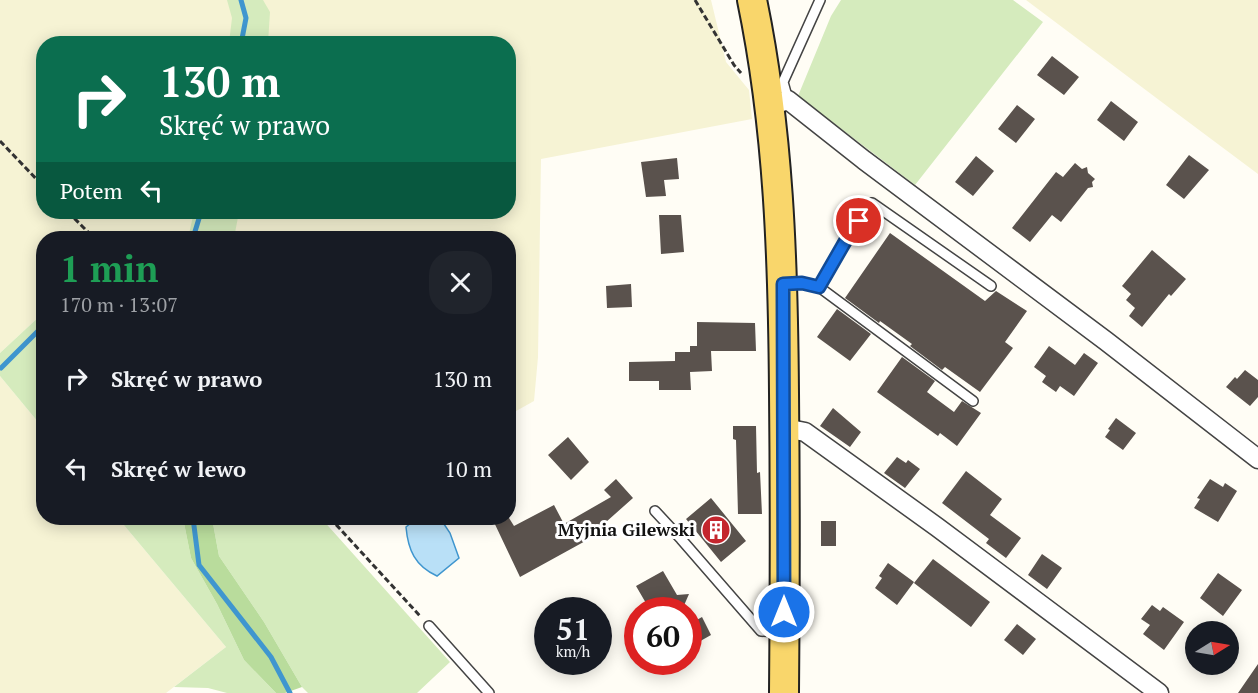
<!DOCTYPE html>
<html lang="pl">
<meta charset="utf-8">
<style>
:root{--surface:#171b24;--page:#20242c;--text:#f1f3f6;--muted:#9ea1a6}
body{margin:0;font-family:"PT Serif",serif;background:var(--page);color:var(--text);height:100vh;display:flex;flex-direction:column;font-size:22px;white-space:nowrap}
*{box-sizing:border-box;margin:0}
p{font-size:20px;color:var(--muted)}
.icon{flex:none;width:33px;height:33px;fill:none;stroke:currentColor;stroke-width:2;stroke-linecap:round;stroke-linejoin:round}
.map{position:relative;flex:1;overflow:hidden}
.details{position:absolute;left:36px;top:231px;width:480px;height:294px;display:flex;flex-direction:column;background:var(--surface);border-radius:24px;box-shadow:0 3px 15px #0003}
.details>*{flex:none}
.top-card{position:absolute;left:36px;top:36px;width:480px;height:183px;border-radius:24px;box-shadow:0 3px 15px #0003;background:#0b6e4f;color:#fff;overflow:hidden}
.needle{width:39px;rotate:79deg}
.fabs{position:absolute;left:1185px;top:621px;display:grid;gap:12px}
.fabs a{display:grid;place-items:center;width:54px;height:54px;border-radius:50%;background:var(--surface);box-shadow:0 3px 15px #0003;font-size:30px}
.speed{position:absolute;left:534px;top:597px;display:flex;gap:12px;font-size:30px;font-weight:700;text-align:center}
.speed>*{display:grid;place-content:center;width:78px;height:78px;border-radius:50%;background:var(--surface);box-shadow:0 3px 15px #0003;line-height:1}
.speed small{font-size:15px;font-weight:400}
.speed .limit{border:9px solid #d22;background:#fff;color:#111}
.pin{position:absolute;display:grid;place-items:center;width:51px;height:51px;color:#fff;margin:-26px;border:3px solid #fff;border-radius:50%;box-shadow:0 2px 6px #0007}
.me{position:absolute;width:66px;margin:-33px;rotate:0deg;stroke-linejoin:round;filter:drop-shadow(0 0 4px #0008)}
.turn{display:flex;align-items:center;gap:21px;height:126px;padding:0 24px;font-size:27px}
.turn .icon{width:78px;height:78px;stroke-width:2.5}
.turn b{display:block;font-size:42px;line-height:51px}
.then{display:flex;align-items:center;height:57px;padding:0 24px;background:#0003;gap:12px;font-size:22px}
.round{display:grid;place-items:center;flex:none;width:63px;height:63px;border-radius:24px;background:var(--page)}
.summary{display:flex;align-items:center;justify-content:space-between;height:102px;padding:0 24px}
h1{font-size:36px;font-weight:800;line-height:45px;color:#1e9e55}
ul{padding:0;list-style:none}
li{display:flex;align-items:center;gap:18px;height:90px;padding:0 24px}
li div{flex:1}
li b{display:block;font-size:22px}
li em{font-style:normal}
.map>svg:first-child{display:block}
.farmland{fill:#f6f3d4;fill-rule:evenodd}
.green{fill:#d5ebbd}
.forest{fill:#b9dc9c}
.water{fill:#b9e0f7;stroke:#3f96cf;stroke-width:1.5}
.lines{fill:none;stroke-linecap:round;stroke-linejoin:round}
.stream{stroke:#3f96cf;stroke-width:5}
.building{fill:#5a524d}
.service-casing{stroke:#444;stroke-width:12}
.minor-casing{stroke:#444;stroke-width:21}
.primary-casing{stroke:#222;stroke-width:32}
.path{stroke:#333;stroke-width:3;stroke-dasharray:6 3;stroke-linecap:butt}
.service{stroke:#fff;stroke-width:9}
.minor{stroke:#fff;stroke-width:18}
.primary{stroke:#f9d66b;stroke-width:28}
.route-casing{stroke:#114b97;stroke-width:15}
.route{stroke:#1a73e8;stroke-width:10}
.labels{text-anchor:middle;stroke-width:6;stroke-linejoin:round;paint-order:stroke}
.poi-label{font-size:18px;font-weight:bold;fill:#111;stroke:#fff;text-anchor:end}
</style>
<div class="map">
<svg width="1258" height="693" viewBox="0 0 1258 693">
<rect width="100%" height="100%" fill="#fffdf5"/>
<!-- farmland -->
<path class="farmland" d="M0,0H711L726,62L749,90L752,119L541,159L538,357L534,401L509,415L508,238H44L43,313L0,353ZM44,44H508V212H44Z
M1026,0H1258V174L1175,112Z
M0,376L43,428L44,518H118L226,647L166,693H0Z"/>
<!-- green -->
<path class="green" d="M227,0H263L270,12L268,43H229L232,18Z
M841,0H1013L1043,22L915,185L798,96L831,16Z
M194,212H239L234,238H188Z
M43,313V428L0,376V353Z
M118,518H183L191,558L217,604L244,660L276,693H227L208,688L174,687L226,647Z
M212,518H321L450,662L417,693H308L302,687L264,622L219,556Z"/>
<!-- forest -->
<path class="forest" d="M183,518H212L219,556L264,622L302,687L285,693H276L244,660L217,604L191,558Z"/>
<!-- water -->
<path class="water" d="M417,518H440L450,533L459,558L437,576C415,566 408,550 406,527Z"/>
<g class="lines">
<!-- stream -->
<path class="stream" d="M241,44L246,18L241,0
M193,238L201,212
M1,368L44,325
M193,518L199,565L271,657L290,693"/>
</g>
<!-- building -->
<path class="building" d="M1052,56L1079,77L1064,95L1037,75Z
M1111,101L1138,122L1124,141L1097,120Z
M1017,105L1035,119L1016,143L998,129Z
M1189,155L1209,170L1184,199L1166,185Z
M976,156L994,171L973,196L955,182Z
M677,158L679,179L664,180L666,196L646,197L641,162Z
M1075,163L1082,169L1087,167L1088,173L1095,179L1092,182L1093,187L1088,188L1061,222L1052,215L1030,242L1012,228L1056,172L1063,177Z
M659,215H681L684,252L661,254Z
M890,233L985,301L996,291L1027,311L1005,342L1013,348L980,392L945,367L942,370L910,346L912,344L880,321L879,323L845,298Z
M1152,250L1186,279L1171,296L1169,294L1142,327L1129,316L1135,308L1126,300L1131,294L1122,286Z
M631,284L632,307L607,308L606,286Z
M837,309L871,334L850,361L817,337Z
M697,322L755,323L756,351H711L712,371L690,372L691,390H659V381H629V362L675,361V352H690V346H697Z
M1049,346L1075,365L1084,353L1098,363L1074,396L1060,386L1056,392L1042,382L1046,376L1034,367Z
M902,357L935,381L927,392L954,412L962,401L981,413L957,446L940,433L938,436L877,392Z
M1245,370L1258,380V397L1250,406L1226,387L1235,377L1237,379Z
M833,408L861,432L850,447L820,426Z
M1116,418L1136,433L1123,450L1105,437L1110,430L1108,429Z
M733,426H756L757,473L760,472L762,514H738L736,440L733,439Z
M568,437L589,462L571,480L548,455Z
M897,457L906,463L908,460L920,469L905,488L884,473Z
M966,471L1002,499L990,515L1021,538L1006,558L986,543L989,539L942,503Z
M616,479L633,498L606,522L609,528L520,577L492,518H509L514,526L554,505L564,524L611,497L604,490Z
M1210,479L1223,487L1225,483L1237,491L1218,522L1194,508L1200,499L1197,498Z
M711,498L746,541L721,562L686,519Z
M821,521H836V546H821Z
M1042,554L1062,568L1047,589L1028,575Z
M933,559L990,602L971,627L914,583Z
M888,563L914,582L897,605L875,588L882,578L879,576Z
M663,571L677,595L689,594L682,610H650L636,586Z
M1218,573L1242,590L1223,616L1200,598Z
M1152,605L1160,611L1163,607L1184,622L1164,650L1143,634L1150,625L1141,619Z
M702,617L711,635L688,648V625Z
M1017,624L1036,639L1023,655L1004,640Z
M1258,664V693H1238Z"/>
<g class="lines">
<!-- service casing -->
<g class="service-casing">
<path id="service" d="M788,100L783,82L820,0
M786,284L803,283L819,287L973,401
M819,287L846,240L872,203L991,286
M655,511L681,539L761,631L782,632
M429,626L489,693"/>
</g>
<!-- minor casing -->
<g class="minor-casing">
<path id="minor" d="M770,106L788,100L864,160L1106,341L1258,459
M785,428L805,432L937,527L1159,693"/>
</g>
<!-- primary casing -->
<g class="primary-casing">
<path id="primary" d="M752,0C779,130 783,261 784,393C785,493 785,593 784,693"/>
</g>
<!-- path -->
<path class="path" d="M695,0L734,65L741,73
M0,141L44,187
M68,212L94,238
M330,518L420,616"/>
<!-- service -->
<use href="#service" class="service"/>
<!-- minor -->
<use href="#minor" class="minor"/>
<!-- primary -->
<use href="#primary" class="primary"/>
</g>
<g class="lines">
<!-- route casing -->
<g class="route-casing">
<path id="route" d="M784,612L783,284L802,283L819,287L846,240L859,221"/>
</g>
<!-- route -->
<use href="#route" class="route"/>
</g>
<!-- icons -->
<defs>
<g id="building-disc" transform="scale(1.5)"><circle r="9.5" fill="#c4262e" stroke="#fff"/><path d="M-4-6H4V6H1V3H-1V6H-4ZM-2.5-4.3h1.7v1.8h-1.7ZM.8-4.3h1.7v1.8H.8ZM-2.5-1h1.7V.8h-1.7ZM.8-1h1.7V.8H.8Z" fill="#fff"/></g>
</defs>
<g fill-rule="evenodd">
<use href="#building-disc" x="716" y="530"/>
</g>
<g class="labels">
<!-- poi labels -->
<g class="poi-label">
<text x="695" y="536">Myjnia Gilewski</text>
</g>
</g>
</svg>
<div class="fabs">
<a><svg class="needle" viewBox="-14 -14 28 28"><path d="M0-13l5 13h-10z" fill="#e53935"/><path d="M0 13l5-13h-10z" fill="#9ea1a6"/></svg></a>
</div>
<div class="speed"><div>51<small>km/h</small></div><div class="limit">60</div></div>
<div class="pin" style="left:859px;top:221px;background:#d93025"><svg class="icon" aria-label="arrive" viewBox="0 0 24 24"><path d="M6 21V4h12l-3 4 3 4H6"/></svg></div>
<svg class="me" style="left:784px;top:612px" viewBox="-20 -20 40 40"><circle r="17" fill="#1a73e8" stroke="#fff" stroke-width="3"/><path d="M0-11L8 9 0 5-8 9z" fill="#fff"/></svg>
<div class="top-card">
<div class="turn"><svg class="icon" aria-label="right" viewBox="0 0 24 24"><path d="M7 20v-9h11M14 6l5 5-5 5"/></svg><div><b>130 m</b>Skręć w prawo</div></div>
<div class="then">Potem<svg class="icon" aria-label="left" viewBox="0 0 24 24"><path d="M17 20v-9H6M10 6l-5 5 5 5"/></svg></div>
</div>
<section class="details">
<div class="summary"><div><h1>1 min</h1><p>170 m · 13:07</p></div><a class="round"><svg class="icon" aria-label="close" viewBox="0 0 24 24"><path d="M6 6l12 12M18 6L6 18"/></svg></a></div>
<ul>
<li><svg class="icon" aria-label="right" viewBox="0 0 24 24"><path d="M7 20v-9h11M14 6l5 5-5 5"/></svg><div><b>Skręć w prawo</b></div><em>130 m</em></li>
<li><svg class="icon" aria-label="left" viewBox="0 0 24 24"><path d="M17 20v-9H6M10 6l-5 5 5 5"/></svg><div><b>Skręć w lewo</b></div><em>10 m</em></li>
</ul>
</section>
</div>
